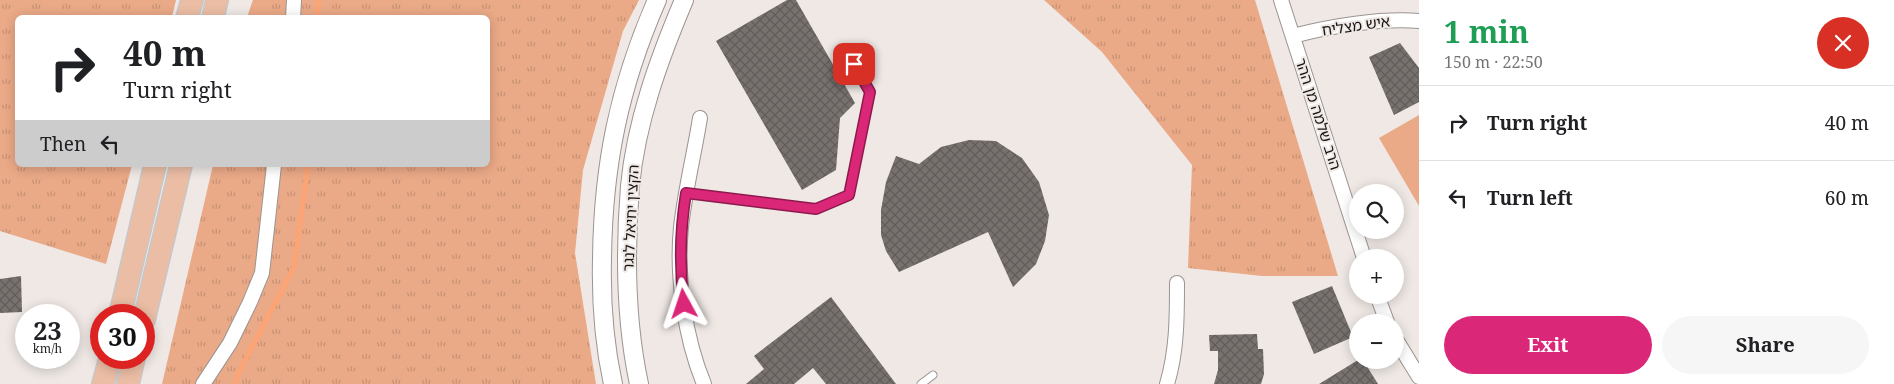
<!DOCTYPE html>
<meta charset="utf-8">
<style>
:root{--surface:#fff;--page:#f6f6f6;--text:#202124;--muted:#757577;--line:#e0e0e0;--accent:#db2777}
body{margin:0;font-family:"Noto Serif","Noto Sans Hebrew",serif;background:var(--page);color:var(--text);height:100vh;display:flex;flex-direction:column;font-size:19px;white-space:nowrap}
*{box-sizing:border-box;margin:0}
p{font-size:16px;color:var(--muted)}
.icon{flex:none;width:28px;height:28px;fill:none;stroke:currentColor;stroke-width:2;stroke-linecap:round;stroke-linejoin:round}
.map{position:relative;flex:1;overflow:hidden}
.panel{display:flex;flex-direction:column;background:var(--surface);width:475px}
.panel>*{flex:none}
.guide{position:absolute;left:15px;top:15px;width:475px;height:152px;border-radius:8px;box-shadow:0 2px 12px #0003;background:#fff;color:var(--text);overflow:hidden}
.fabs{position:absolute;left:1349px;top:184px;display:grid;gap:10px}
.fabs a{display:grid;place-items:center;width:55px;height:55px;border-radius:50%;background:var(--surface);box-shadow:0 2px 12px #0003;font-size:25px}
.speed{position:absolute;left:15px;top:304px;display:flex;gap:10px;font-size:25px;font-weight:700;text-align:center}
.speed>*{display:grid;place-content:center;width:65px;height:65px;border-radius:50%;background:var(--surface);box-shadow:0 2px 12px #0003;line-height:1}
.speed small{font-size:12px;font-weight:400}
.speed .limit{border:8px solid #d22;background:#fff;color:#111}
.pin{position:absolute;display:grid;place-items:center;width:42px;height:42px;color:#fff;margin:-21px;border-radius:10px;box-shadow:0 2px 8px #0006}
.me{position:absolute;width:55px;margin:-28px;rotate:355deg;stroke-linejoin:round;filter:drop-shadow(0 0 4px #0008)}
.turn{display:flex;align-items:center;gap:18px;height:105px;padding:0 25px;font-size:22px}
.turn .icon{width:65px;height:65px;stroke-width:2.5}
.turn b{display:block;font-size:35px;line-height:42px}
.then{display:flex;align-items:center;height:48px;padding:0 25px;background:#0003;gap:10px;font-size:19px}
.round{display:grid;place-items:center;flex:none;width:52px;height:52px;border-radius:26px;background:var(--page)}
.overview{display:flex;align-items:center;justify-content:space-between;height:85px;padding:0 25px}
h1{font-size:30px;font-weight:700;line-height:38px;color:#1e9e55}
.action{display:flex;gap:10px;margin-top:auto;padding:10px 25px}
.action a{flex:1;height:58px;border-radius:30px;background:var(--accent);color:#fff;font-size:20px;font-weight:700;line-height:58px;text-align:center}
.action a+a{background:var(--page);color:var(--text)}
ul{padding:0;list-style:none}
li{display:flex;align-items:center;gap:15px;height:75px;padding:0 25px;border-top:1px solid var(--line)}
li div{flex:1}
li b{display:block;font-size:19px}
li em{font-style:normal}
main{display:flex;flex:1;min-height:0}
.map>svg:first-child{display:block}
.grass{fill:url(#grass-tufts)}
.garden{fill:#eaa987}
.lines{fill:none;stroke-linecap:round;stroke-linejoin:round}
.stream{stroke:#fca475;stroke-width:5}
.building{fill:url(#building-cross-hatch)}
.service-casing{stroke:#9b9491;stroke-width:9}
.minor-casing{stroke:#9b9491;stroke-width:16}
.tertiary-casing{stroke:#9b9491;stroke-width:20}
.primary-casing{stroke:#c7c7c7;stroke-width:24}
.service{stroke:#fff;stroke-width:7}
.minor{stroke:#fff;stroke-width:14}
.tertiary{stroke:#fff;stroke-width:18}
.primary{stroke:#ebbda5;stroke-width:21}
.route-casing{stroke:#8e194d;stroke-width:12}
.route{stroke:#db2777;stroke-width:9}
.labels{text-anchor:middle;stroke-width:4;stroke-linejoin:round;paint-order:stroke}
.street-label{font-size:15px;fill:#171514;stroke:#efe8e5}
</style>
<main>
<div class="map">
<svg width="1419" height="384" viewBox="0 0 1419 384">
<defs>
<pattern id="grass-tufts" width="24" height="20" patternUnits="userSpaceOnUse" patternTransform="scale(1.25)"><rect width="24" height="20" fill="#eaa987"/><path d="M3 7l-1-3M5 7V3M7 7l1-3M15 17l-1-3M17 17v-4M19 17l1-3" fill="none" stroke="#c89174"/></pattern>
<pattern id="building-cross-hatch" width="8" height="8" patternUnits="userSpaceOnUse" patternTransform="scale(1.25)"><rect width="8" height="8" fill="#78726f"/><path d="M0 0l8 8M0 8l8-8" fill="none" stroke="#615c5a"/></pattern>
</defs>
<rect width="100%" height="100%" fill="#efe8e5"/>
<!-- grass -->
<path class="grass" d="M0,0H176L172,17L18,18V165H132L106,264L0,231Z
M253,0H639L623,31L583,170L575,253L596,384H162L213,165H488V18L247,17Z
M1044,0H1255L1338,276H1262L1188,268L1192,165L1102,52Z"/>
<!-- garden -->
<path class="garden" d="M1419,115V206L1379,138Z"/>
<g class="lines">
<!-- stream -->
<path class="stream" d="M317,18L319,0
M235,384L240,370L294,267L308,165"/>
</g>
<!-- building -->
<path class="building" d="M787,0H796L855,103L840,118L836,170L802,190L716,41Z
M1400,43L1419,68V102L1394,115L1369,57Z
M969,140L996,141L1022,158L1039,182L1049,215L1045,241L1036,264L1013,287L988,232L899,272L886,251L881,235V210L886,182L896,156L919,164L941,147Z
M21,276L22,312L0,313V279Z
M1332,286L1353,337L1314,354L1292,302Z
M831,297L896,384H826L813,368L794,384H746L764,369L754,356Z
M1257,334L1258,349H1263L1264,374L1261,384H1214L1218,370V351H1210L1209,335Z
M1358,360H1363L1378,384H1319Z"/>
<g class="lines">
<!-- service casing -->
<g class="service-casing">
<path id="service" d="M686,193L816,209L849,195L870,92L847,50
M921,384L933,375"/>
</g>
<!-- minor casing -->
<g class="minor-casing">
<path id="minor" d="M1281,0L1364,258
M293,18L294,0
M1293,36C1330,26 1381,18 1419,21
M700,118C694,155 685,191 681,227C676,277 685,338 704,384
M1377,295L1387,322
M1395,338L1419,377
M203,384L230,343L250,302L262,273L274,165
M1167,384C1177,351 1177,317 1177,283"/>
</g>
<!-- tertiary casing -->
<g class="tertiary-casing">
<path id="tertiary" d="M613,384C604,343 601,301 602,259C603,165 619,87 657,0
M639,384C630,342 627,301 627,259C627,235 628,210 630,186C636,122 659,59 684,0"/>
</g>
<!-- primary casing -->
<g class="primary-casing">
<path id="primary" d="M187,18L192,0
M213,18L217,0
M120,315L155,165
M144,320L181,165
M103,384L110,358
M128,384L134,358"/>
</g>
<!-- service -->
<use href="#service" class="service"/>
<!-- minor -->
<use href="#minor" class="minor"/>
<!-- tertiary -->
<use href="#tertiary" class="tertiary"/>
<!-- primary -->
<use href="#primary" class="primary"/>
</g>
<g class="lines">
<!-- route casing -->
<g class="route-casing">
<path id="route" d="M684,304C679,266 680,230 686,193L816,209L849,195L870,92L854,64"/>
</g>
<!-- route -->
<use href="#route" class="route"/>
</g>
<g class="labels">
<!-- street labels -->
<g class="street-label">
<text transform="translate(1356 26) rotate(-8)" y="5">איש מצליח</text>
<text transform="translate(1318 114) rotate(72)" y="5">הרב שלמה מן ההר</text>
<text transform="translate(631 218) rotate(-87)" y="5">הקצין יחיאל לנגר</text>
</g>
</g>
</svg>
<div class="fabs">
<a><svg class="icon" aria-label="search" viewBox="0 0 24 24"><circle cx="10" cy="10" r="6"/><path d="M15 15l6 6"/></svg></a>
<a>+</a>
<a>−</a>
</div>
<div class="speed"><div>23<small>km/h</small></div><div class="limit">30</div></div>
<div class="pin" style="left:854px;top:64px;background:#d93025"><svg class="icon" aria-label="arrive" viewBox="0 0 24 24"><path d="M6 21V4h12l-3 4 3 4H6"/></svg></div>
<svg class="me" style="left:684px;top:304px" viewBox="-20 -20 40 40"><path d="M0-17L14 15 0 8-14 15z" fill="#db2777" stroke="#fff" stroke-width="4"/></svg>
<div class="guide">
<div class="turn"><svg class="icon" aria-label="right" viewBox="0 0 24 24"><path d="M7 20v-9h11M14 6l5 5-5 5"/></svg><div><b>40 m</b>Turn right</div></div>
<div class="then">Then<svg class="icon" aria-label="left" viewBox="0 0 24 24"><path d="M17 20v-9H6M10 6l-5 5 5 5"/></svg></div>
</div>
</div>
<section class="panel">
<div class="overview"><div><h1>1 min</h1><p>150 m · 22:50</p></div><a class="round" style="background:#d93025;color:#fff"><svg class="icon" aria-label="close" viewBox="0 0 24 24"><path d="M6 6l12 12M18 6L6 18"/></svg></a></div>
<ul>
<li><svg class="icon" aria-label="right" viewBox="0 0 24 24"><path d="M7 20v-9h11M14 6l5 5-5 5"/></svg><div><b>Turn right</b></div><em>40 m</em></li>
<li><svg class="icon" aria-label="left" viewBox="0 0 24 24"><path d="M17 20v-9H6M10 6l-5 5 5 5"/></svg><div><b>Turn left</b></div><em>60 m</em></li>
</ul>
<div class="action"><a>Exit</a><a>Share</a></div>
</section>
</main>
